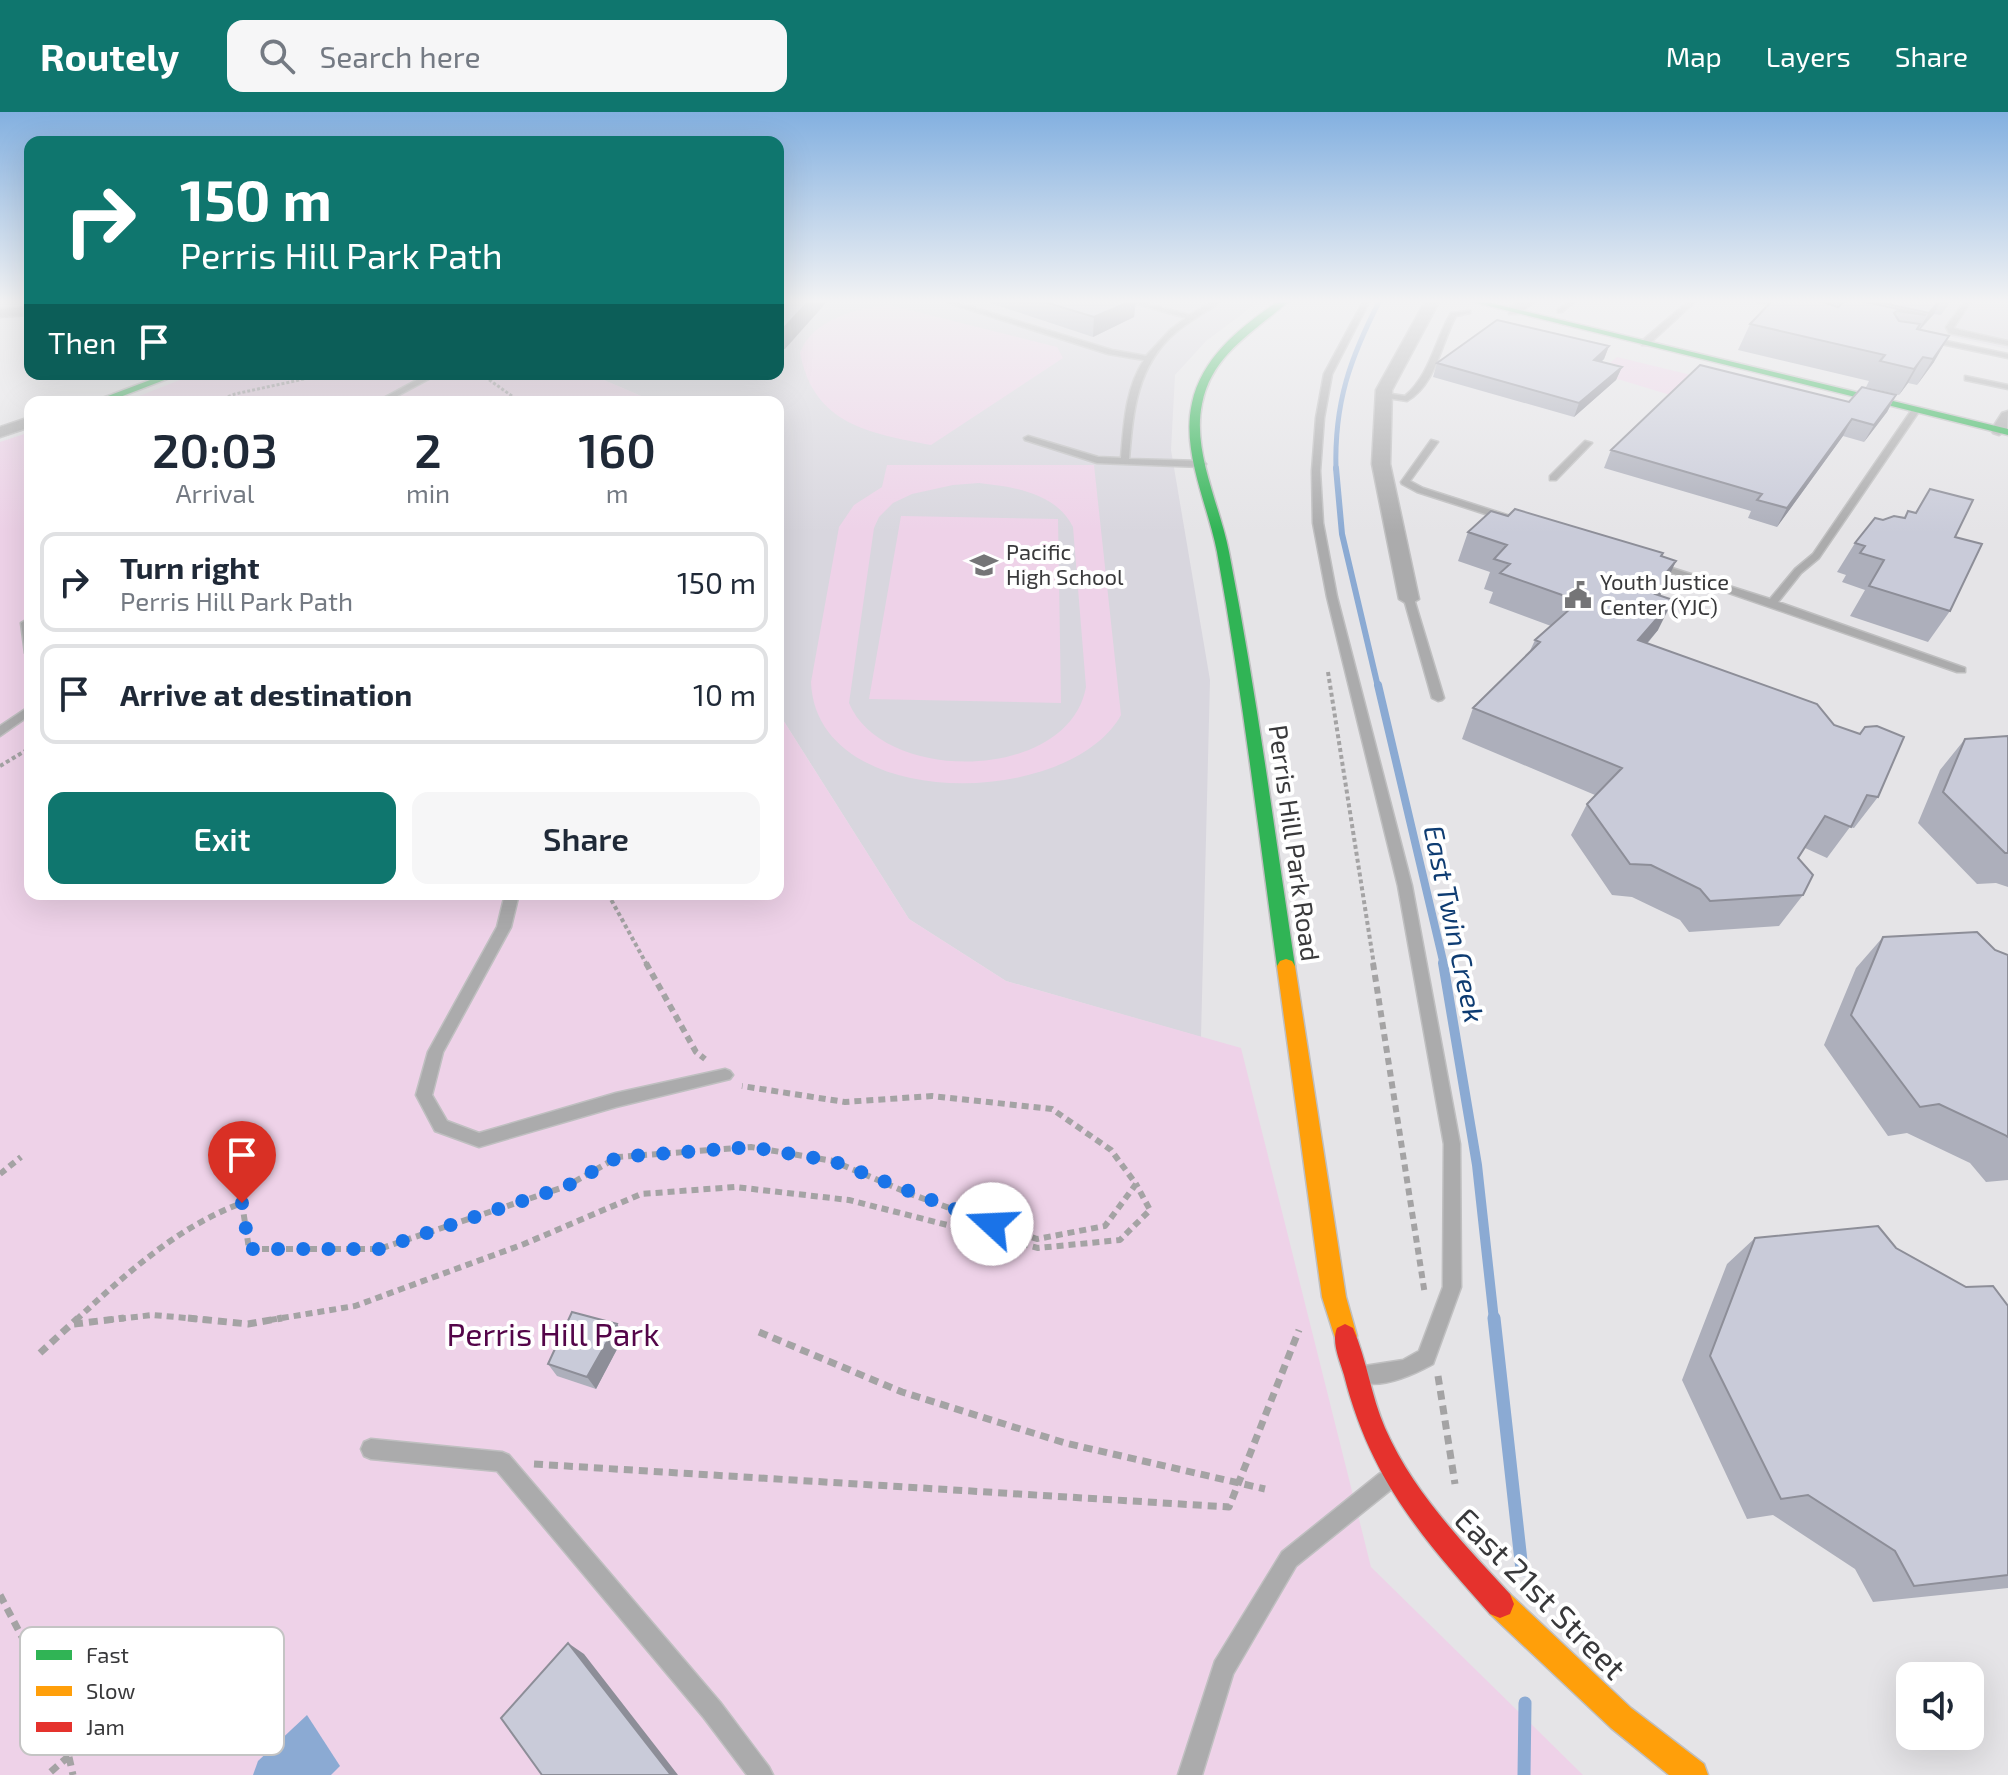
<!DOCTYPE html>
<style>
:root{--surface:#fff;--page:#f6f6f7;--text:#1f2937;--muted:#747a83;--line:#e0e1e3;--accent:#0f766e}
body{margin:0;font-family:"Exo 2",sans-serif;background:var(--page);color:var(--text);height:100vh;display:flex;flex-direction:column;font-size:30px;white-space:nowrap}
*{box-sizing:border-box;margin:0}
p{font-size:26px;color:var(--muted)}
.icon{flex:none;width:44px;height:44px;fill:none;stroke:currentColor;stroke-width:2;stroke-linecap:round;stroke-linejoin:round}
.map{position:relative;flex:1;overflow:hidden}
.sheet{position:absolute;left:24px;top:284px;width:760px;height:504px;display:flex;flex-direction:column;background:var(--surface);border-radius:16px;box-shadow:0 8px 32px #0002}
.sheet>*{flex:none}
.banner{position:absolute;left:24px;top:24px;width:760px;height:244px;border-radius:16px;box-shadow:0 8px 32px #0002;background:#0f766e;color:#fff;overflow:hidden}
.buttons{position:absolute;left:1896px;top:1550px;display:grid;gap:16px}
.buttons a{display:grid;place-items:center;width:88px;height:88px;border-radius:16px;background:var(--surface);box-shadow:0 8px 32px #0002;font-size:40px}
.pin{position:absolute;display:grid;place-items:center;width:68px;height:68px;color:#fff;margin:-82px -34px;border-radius:50% 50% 50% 0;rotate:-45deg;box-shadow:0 0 8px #0007}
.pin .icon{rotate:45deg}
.me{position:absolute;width:88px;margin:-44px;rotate:290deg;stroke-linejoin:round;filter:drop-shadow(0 0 6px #0008)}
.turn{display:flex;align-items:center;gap:28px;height:168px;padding:0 24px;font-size:36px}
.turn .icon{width:104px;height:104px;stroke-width:2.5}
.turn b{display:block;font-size:56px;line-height:68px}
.then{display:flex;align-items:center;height:76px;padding:0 24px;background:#0003;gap:16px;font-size:30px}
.eta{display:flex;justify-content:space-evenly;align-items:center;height:136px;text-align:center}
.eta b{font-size:48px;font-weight:600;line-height:56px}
.action{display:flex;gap:16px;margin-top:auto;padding:16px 24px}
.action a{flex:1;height:92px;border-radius:16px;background:var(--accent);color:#fff;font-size:32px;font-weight:600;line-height:92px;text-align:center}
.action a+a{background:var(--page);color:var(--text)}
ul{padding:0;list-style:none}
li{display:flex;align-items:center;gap:24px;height:100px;margin:0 16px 12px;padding:0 8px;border:4px solid var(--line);border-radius:16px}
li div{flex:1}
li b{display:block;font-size:30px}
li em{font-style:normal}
header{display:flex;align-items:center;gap:48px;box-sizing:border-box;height:112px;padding:0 40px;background:var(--accent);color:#fff}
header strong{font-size:38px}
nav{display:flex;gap:44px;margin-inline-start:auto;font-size:28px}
.search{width:560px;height:72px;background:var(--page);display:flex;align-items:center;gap:20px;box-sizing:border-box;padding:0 28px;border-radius:16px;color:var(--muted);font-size:30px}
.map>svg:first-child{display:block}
.built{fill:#d8d6de}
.green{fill:#eed2e8;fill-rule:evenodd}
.water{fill:#8baad3}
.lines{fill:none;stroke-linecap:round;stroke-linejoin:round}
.stream-far4{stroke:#8baad3;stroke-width:5}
.stream-far3{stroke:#8baad3;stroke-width:6}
.stream-far2{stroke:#8baad3;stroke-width:8}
.stream-far1{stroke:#8baad3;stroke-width:10}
.stream{stroke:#8baad3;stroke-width:13}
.lane-casing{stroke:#bfbfc0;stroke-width:3}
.street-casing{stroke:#bfbfc0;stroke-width:3}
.fast-casing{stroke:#bfbfc0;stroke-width:3}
.slow-casing{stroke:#bfbfc0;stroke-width:3}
.jam-casing{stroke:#bfbfc0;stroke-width:3}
.path-far3{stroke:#a4a3a4;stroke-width:3;stroke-dasharray:3 2;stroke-linecap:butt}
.path-far2{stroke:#a4a3a4;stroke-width:4;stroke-dasharray:4 3;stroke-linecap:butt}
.path-far1{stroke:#a4a3a4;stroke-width:6;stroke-dasharray:7 5;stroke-linecap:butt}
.path{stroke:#a4a3a4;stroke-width:7;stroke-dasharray:9 6;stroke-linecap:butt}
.lane{fill:#ababac;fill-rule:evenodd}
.street{fill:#ababac;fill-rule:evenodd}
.fast{fill:#30b455;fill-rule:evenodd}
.slow{fill:#ff9f0a;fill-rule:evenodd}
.jam{fill:#e5322d;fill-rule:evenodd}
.wall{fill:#adafbb}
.shaded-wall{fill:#8d8e98}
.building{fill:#c9cbd9;stroke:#8d8e98;stroke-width:2}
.route{stroke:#1a73e8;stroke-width:14;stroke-dasharray:0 25.2}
.labels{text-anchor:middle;stroke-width:8;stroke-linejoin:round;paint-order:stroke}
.far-poi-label{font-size:22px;fill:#39393b;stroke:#fff;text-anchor:start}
.street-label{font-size:26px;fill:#39393b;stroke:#fff}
.water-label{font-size:28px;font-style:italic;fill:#0e3c72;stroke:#fff}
.near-park-label{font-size:32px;fill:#540549;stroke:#fff}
.near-street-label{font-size:32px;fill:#39393b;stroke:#fff}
.key{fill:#fff;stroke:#c4c4c4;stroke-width:2}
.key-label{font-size:22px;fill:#39393b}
</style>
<header>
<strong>Routely</strong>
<div class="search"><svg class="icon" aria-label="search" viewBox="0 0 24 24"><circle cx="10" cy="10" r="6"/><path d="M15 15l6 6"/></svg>Search here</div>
<nav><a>Map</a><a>Layers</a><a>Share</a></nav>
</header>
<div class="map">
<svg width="2008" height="1663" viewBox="0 0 2008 1663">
<rect width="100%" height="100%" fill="#e5e4e7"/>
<!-- built -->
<path class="built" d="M778,188H1261L1206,229L1175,263L1171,338L1210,568L1201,925L1006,869L909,807L778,600V290H655L590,262H778Z
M1782,188H2008V237Z"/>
<!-- green -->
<path class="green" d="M890,193L1057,235L1063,246L931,333C869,321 814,313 800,241C812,207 858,196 890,193Z
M1617,245L1691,263L1670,283L1598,261Z
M195,262H590L655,290H124Z
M30,320V782H778V600L909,807L1006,869L1241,936L1371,1455L1583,1663H0V330Z
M887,353H1094L1121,603C1069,697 816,701 811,570L839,415L854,393L882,375ZM979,371C1015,375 1056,381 1073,415L1086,575C1069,670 883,673 849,591L874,416L879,405L893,391L912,382L953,373Z
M901,404L1058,407L1061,591L869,587Z"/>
<!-- water -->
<path class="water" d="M307,1603L340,1654L331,1663H253L258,1649Z"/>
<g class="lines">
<!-- stream-far4 -->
<path class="stream-far4" d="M1336,358C1334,291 1350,246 1380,188"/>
<!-- stream-far3 -->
<path class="stream-far3" d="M1336,356L1342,422L1378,575"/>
<!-- stream-far2 -->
<path class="stream-far2" d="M1378,573L1444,853"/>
<!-- stream-far1 -->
<path class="stream-far1" d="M1443,851L1477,1053L1494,1208"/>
<!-- stream -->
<path class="stream" d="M1494,1206L1522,1458
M1524,1663L1525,1591"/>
<!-- lane casing -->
<g class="lane-casing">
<path id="lane" d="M939,188H949L1112,238L1146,244L1170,218L1186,206L1123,188H1133L1190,203L1214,188H1222C1208,200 1190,208 1176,220C1137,253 1133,299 1129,347L1202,349L1206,352L1202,355L1097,351L1025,328L1024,326L1028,324L1098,345L1121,346C1124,313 1125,277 1144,248L1108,242Z
M1364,188H1370L1332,262L1324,306L1320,359L1323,411L1337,485L1412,774L1460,1032L1461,1175L1433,1252C1413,1263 1380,1278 1358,1269L1356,1262L1358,1255L1403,1248L1419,1239L1443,1175L1444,1032L1398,774L1327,485L1313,411L1312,359L1316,306L1324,262Z
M1570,188H1577L1562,200H1558V198Z
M1690,188H1697L1648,233H1642V229Z
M1748,188H1760L1788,195L1785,197Z
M1966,188H1972L1954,215L1955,217L2008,229V233L1949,221L1946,215Z
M1470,199V201L1456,204C1441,231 1436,273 1407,289L1381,285V281H1384L1405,284C1430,263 1435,228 1451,201Z
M1927,225L2008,242V246L1927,229Z
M428,262H438L386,290H376Z
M1965,264L2008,273V277L1965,268Z
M1913,296L1920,298L1819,446L1801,461L1778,490L1965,556V560H1957L1648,453L1656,451L1770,487L1795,457L1813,442Z
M1431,328L1438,330L1410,369L1423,376L1510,404V408H1504L1417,380L1402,372L1401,370Z
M1585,329L1592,331L1556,368H1550V364Z
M1409,484L1414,487L1444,586L1442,588L1438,589L1432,586L1404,487Z
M26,508L30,509V544L25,541L21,511Z
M30,594V603L0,624V614Z
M505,782H519L511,815L443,940L432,983L447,1009L479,1021L616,981L725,957L730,959L733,963L730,967L616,995L479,1035L435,1019L416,983L428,940L497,815Z
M371,1327L502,1340L509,1343L720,1590L769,1655L773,1663H747L704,1606L497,1359L371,1347L364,1344L361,1337L364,1330Z
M1386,1359L1393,1362L1396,1369L1393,1376L1296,1454L1233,1562L1202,1663H1178L1215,1549L1282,1440L1379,1362Z"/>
</g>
<!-- street casing -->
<g class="street-casing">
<path id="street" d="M1426,188H1440L1392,278L1390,352L1419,487L1409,493L1399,487L1372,352L1376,278Z
M1520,188H1536L1519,202H1509V196Z
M30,195V203L0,205V197Z
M2008,299L2007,318L1999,323L1993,321L1991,318L2002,301Z
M30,305V315L0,325V315Z"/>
</g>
<!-- fast casing -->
<g class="fast-casing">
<path id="fast" d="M1280,188H1290C1255,220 1212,241 1202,292C1192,340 1220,393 1229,440C1256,577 1274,716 1295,854L1292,859H1280L1277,854C1258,716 1242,577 1217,440C1208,393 1181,340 1192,291C1202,244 1243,213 1280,188Z
M1465,188H1479L2008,317V323Z
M166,262H180L107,290H92Z"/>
</g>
<!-- slow casing -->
<g class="slow-casing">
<path id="slow" d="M1286,847L1292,849L1295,854L1346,1185L1357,1224L1353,1232L1345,1236L1337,1232L1322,1185L1277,854L1280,849Z
M1500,1478L1510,1482L1631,1596L1704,1652L1708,1663H1669L1611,1616L1490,1502L1486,1492L1490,1482Z"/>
</g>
<!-- jam casing -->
<g class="jam-casing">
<path id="jam" d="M1345,1212L1353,1216C1367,1248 1371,1284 1385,1316C1413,1380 1463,1431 1510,1482L1514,1492L1510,1502L1500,1506L1490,1502C1421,1425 1370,1366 1344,1263C1340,1249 1331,1230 1337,1216Z"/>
</g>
<!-- path-far3 -->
<path class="path-far3" d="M481,262L512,284L511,290
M214,290L235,282L327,262"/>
<!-- path-far2 -->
<path class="path-far2" d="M1328,560L1374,853
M0,654L30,636
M608,782L647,853"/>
<!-- path-far1 -->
<path class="path-far1" d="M646,851L696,940L705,947
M1373,851L1425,1183
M0,1062L21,1045
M76,1208C126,1162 177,1115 242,1091L249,1137H379L567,1074L618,1045L751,1035L833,1049L913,1083L1037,1127L1105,1114L1136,1072L1111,1038L1052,997L932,984L845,990L742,974
M107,1208L153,1203L209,1208
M270,1208L355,1194L524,1132L641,1082L735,1075L849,1088L1038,1136L1120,1128L1150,1098L1136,1072"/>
<!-- path -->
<path class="path" d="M188,1206L248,1212L282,1206
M74,1212L124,1206
M759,1220L902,1280L1065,1331L1265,1377
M40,1241L78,1206
M1438,1264L1455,1372
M534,1352L1229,1395L1299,1218
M0,1483L74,1624L69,1644L47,1663
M43,1640L70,1617
M69,1645L73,1663"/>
<!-- lane -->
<use href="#lane" class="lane"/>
<!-- street -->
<use href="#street" class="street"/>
<!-- fast -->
<use href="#fast" class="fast"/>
<!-- slow -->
<use href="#slow" class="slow"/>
<!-- jam -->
<use href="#jam" class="jam"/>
</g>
<!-- wall -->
<path class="wall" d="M990,188H1136L1134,205L1093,225L990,191Z
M1773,188H1952L1941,203L1934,202L1920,218L1934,250L1917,273L1908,271L1899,283L1866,275L1869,269L1738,238L1750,212Z
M1609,234L1604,247L1601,250L1622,255L1616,268L1574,305L1433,265L1437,251Z
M1896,283L1887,300L1864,330L1843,324L1777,415L1748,406L1751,399L1604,356L1611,338L1849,290Z
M1930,377L1955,425L1950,499L1928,530L1850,504L1865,478L1842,470L1846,463L1837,460L1855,431L1904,406L1908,399L1915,401Z
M1508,404L1662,444L1669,463H1670L1660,483L1658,518L1647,532L1878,685L1854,716L1850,715L1827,746L1805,736L1798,746L1803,783L1779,814L1689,820L1680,808L1632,785L1612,783L1571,723L1587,692L1595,683L1462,627L1473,596L1529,541L1535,528L1551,514L1489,491L1493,480L1484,477L1490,460L1458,449L1468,420Z
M2008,624V775L1996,771L1977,772L1918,711L1940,658L1965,627Z
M1883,825L1995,838L2008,843V1068L1986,1070L1970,1051L1907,1021L1888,1024L1824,933L1856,856Z
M1755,1126L1896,1136L1966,1175L2008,1194V1476L1873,1490L1855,1457L1773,1403L1747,1407L1682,1268L1727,1152Z
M617,1212L624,1224L596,1277L557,1264L548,1252Z"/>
<!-- shaded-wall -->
<path class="shaded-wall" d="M810,188H825V192L785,237L778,238V218Z
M1120,188H1136L1134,205L1093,225L1094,205Z
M1940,188H1941L1934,202L1918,219L1929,201Z
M1949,224L1934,250L1917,273L1933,247Z
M1609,234L1604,247L1589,261L1594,248Z
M1923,245L1908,271L1899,283L1914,257Z
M1622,255L1616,268L1574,305L1579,291Z
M1896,283L1887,300L1864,330L1874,313Z
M1852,307L1843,324L1777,415L1787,396Z
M1676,449L1656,493L1641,512L1665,462Z
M1673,488L1658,518L1623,559L1638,528Z
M617,1212L624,1224L596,1277L587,1265Z
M568,1531L584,1542L678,1663H671Z"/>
<!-- building -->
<path class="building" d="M784,188H810L782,218H778V190Z
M1038,188H1133L1094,205Z
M1773,188H1817L1838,195L1845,189L1843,188H1856L1926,203L1897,199L1894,201L1899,209L1920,212L1917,217L1949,224L1933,247L1923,245L1914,257L1880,249L1885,243L1750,212Z
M1869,188H1940L1929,201Z
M1497,208L1609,234L1594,248L1622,255L1579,291L1437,251Z
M1700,253L1849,290L1862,275L1896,283L1874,313L1852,307L1787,396L1757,388L1762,382L1611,338Z
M1930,377L1973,388L1955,425L1982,432L1950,499L1869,474L1884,448L1860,441L1865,434L1855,431L1875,406L1883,408L1894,404L1905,406L1908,399L1916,401Z
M1515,397L1663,441L1661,444L1676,449L1665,462L1670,463L1655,482L1673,488L1638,528L1817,592L1834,613L1860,622L1865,615L1877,614L1904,625L1878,685L1867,683L1851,715L1825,704L1798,746L1813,763L1803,783L1710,789L1700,777L1651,753L1630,752L1587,692L1622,656L1473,596L1540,530L1535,528L1579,489L1500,461L1510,452L1494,447L1507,433L1468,420L1491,399L1508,404Z
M2008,624V741H2005L1943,680L1965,627Z
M1977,820L1995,838L2008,843V1025L2005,1023L1939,992L1920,995L1851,903L1883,825Z
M1878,1114L1896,1136L1966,1175L1993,1174L2008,1194V1463L1914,1474L1895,1439L1808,1383L1781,1387L1710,1244L1755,1126Z
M572,1200L617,1212L587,1265L548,1252Z
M568,1531L671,1663H542L501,1606Z"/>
<!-- sky -->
<linearGradient id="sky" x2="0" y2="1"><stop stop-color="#83b0e0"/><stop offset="0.45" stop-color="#f3f3f4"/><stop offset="1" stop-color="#f3f3f4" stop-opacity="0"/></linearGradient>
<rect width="2008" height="421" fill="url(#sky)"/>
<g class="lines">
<!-- route -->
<path class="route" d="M242,1091L249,1137H379L567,1074L618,1045L751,1035L833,1049L992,1112"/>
</g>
<!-- icons -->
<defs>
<g id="school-bare" transform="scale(2.16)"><path d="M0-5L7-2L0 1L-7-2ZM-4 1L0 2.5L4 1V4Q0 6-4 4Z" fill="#757577" stroke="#fff" stroke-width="2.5" paint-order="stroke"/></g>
<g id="civic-bare" transform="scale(2.16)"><path d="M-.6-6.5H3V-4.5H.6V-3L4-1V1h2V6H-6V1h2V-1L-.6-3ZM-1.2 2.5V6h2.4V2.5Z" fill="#757577" stroke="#fff" stroke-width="2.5" paint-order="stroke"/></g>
</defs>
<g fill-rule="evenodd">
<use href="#school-bare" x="984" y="453"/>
<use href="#civic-bare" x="1578" y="483"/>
</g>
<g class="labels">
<!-- far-poi labels -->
<g class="far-poi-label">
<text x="1006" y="448">Pacific<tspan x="1006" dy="25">High School</tspan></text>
<text x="1600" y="478">Youth Justice<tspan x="1600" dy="25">Center (YJC)</tspan></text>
</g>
<!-- street labels -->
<g class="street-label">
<text transform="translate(1294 731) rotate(82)" y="9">Perris Hill Park Road</text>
</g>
<!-- water labels -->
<g class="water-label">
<text transform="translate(1454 812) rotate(78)" y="10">East Twin Creek</text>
</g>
<!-- near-park labels -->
<g class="near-park-label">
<text x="553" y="1234">Perris Hill Park</text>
</g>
<!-- near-street labels -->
<g class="near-street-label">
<text transform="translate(1540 1482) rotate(45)" y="11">East 21st Street</text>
</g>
</g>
<!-- legend -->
<rect x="20" y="1515" width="264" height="128" rx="12" class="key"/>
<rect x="36" y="1538" width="36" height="10" fill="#30b455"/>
<rect x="36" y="1574" width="36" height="10" fill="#ff9f0a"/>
<rect x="36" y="1610" width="36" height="10" fill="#e5322d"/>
<g class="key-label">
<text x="86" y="1551">Fast</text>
<text x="86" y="1587">Slow</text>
<text x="86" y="1623">Jam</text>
</g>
</svg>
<div class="buttons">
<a><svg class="icon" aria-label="sound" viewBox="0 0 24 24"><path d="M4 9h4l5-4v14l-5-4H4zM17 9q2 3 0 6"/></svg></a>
</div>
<div class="pin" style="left:242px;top:1091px;background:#d93025"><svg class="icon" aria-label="arrive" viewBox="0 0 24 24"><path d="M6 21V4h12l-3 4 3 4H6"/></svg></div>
<svg class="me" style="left:992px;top:1112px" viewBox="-20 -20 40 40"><circle r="19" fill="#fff"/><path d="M0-13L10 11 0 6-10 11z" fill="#1a73e8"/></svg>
<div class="banner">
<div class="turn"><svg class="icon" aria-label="right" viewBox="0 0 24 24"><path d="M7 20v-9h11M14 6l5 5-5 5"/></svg><div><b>150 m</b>Perris Hill Park Path</div></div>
<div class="then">Then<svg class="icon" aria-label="arrive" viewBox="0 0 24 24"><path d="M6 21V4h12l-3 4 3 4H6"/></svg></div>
</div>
<section class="sheet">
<div class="eta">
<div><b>20:03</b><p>Arrival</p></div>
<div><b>2</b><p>min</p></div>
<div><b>160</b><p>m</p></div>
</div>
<ul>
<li><svg class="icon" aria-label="right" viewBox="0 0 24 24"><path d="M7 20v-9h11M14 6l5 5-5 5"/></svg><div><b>Turn right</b><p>Perris Hill Park Path</p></div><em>150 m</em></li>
<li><svg class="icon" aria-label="arrive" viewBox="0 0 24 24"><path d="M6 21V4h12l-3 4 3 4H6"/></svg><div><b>Arrive at destination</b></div><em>10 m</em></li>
</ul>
<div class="action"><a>Exit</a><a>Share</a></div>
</section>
</div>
